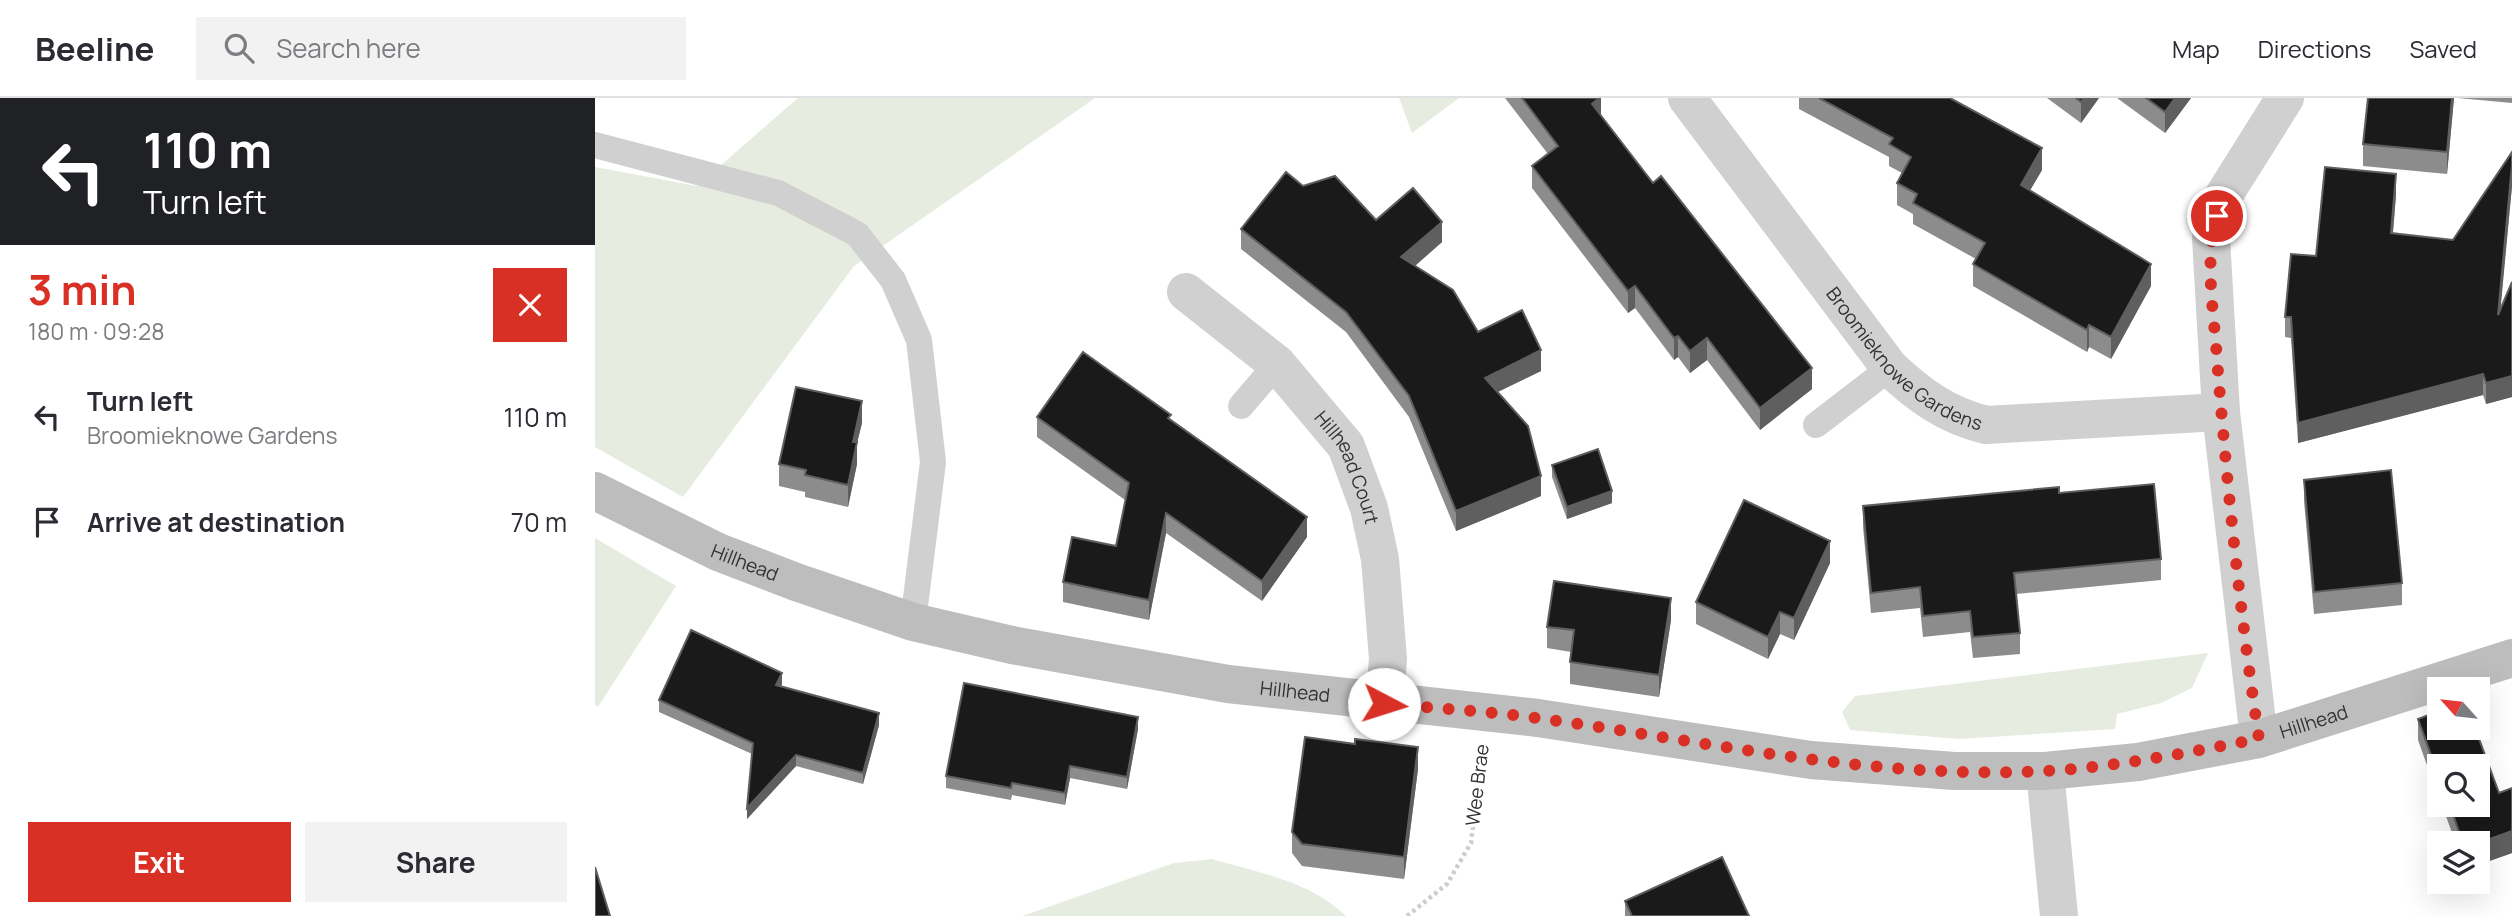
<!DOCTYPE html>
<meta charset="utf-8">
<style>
:root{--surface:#fff;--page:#f2f2f3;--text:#2b2b33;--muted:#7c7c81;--line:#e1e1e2;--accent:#d93025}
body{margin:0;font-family:Manrope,sans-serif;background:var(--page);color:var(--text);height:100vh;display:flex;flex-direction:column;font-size:26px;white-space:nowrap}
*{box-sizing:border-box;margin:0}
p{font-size:23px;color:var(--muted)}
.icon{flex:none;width:38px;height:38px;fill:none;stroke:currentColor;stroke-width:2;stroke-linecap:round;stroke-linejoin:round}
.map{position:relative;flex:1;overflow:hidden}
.panel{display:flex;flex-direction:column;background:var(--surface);width:595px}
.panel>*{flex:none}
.guide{background:#202124;color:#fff;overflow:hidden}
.needle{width:46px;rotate:297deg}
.buttons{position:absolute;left:1832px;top:579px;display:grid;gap:14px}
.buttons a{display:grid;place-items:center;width:63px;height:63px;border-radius:0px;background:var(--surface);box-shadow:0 7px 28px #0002;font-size:35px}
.pin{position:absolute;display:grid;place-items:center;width:60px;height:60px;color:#fff;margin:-30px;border:4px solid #fff;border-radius:50%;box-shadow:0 2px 7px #0007}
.me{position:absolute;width:77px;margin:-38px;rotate:95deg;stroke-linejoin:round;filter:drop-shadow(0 0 5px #0008)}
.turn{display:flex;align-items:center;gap:24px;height:147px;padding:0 28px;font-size:32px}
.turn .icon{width:91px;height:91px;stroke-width:2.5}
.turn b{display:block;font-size:49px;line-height:60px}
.round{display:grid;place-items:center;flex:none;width:74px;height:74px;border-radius:0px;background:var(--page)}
.overview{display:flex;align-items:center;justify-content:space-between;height:119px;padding:0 28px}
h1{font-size:42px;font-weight:700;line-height:52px;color:var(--accent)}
.button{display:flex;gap:14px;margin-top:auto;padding:14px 28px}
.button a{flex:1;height:80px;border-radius:0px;background:var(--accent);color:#fff;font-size:28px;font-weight:700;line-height:80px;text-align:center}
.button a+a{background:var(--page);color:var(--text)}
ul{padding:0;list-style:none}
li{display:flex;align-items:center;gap:21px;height:105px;padding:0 28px}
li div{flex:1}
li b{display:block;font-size:26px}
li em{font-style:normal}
header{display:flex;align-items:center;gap:42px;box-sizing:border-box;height:98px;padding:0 35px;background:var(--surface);border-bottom:2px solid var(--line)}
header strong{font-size:33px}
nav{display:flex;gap:38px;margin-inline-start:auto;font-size:24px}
.search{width:490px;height:63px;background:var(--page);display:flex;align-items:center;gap:18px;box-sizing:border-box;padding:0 24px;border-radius:0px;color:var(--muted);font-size:26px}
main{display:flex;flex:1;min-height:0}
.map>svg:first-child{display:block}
.green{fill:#e6ecdf}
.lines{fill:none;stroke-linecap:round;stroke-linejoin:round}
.path{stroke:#cdcdcd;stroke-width:4.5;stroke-dasharray:3.5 3.5;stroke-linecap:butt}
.lane{stroke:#d0d0d0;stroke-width:26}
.street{stroke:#d0d0d0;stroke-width:38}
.secondary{stroke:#bdbdbd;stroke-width:38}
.wall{fill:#8c8c8c}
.shaded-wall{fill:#5f5f5f}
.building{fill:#1a1a1a;stroke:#5f5f5f;stroke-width:2}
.route{stroke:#d93025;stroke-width:12;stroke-dasharray:0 21.6}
.labels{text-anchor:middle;stroke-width:7;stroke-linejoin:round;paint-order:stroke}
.street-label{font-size:19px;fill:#333;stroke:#fff}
</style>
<header>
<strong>Beeline</strong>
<div class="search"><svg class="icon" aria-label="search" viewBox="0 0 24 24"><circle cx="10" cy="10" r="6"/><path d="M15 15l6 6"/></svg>Search here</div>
<nav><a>Map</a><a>Directions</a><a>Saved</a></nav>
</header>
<main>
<section class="panel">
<div class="guide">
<div class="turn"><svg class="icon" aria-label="left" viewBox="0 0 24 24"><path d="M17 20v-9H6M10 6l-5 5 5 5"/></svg><div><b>110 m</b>Turn left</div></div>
</div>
<div class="overview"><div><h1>3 min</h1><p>180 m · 09:28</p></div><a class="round" style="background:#d93025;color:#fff"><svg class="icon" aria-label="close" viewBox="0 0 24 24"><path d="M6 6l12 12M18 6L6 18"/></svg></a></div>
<ul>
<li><svg class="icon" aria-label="left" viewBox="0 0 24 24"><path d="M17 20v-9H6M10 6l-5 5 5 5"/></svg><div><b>Turn left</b><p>Broomieknowe Gardens</p></div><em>110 m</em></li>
<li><svg class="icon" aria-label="arrive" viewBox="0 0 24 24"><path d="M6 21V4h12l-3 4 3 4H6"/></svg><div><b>Arrive at destination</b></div><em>70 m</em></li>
</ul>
<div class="button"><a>Exit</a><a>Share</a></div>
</section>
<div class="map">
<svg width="1917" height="818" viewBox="0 0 1917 818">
<rect width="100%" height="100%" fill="#fff"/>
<!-- green -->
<path class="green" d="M203,0H500L259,168L88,399L0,349V69L102,88Z
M804,0H864L817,35Z
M0,440L81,488L3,609L0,607Z
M1613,555L1597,590L1566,605L1522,616L1520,631L1364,641L1255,632L1247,614L1260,598Z
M617,761C665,775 715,783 751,818H427L579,765Z"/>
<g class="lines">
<!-- path -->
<path class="path" d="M812,818L852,786L876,745L886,661"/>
<!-- lane -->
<path class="lane" d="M0,47L183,95L262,136L298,182L324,242L338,364L318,524
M646,308L682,266
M1221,327L1295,270"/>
<!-- street -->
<g class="street">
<path id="s1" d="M1092,0L1295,270C1325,298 1351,317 1391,327L1626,314"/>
<path id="s2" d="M591,194L682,266L751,348L774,410L785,461L793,561L789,606"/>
<path d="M1664,641L1626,314L1616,140L1629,97L1690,0"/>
<path d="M1450,673L1464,818"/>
</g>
<!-- secondary -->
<path class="secondary" id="s3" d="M0,393L123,454L201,484L318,524L417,547L633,586L943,620L1216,662L1359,673H1450L1543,664L1664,641L1917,560"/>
</g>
<!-- wall -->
<path class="wall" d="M910,0H1006V17L1217,291L1165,332L1112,262L1095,275L1083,259L1079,262L1040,210L1033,215L937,90V68L953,56Z
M1204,0H1357V1L1447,72L1435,92L1556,188L1516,261L1494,249L1492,254L1378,188V166L1381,161L1318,126V116L1302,107V85L1307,75L1294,68V59L1204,11Z
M1452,0H1504L1486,25Z
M1522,0H1596L1570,35Z
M1859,0L1852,76L1768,68V46Z
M1863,0H1917V5Z
M1917,54V88L1905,211L1917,184V299L1891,306L1888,297L1703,345L1696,240L1690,239V219L1721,158L1801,97L1798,135L1858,142Z
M708,88L781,122L847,144L820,168L883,234L946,273L903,294L946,398L861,433L814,319L751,234L646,151V131Z
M442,319L576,322L712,439L667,503L571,435L554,522L468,504V484L521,448L530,402L442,339Z
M267,325L262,345V366L253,409L210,399V394L184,388V366Z
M957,367L1017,405L972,421L957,379Z
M1709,382L1807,485V507L1719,516L1709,403Z
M1464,395L1566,461V482L1421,496L1425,535V556L1378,560L1375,534L1328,539L1325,510L1276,515L1268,429V408Z
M1235,465L1199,542L1185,536L1173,561L1101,526V504Z
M1076,522L1064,599L975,586V564L976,554L952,550V529Z
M187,586L186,589L284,627L268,686L201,668L152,721L157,656L64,614V602Z
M1823,621L1904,695L1917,690V755L1883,767V746H1861L1847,707H1883L1844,668V701L1823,642Z
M543,631L532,691L475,680L470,707L417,697L416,702L351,690V678Z
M823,671L809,781L707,768L697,755V734Z
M1030,803L1154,818H1030Z"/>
<!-- shaded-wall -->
<path class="shaded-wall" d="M1004,0H1006V20L997,6Z
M1489,0H1504L1486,25V4Z
M1580,0H1596L1570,35V14Z
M1857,0H1859L1852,76V54Z
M1447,50V72L1426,108V87Z
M1917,67V88L1903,238V217Z
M1801,76V97L1796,156V135Z
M847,124V144L806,180V159Z
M1556,166V188L1516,261V239Z
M1040,188V210L1033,215V193Z
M1494,227V249L1492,254V232Z
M1083,238V259L1079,262V240Z
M1112,240V262L1095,275V253Z
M946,252V273L890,300V280Z
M1217,270V291L1165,332V310Z
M1888,276V297L1703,345V325Z
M1917,278V299L1891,306V285Z
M267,303V325L262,345V366L253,409V387L258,344Z
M946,378V398L861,433V413Z
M1017,393V405L972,421V409Z
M571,415V435L554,522V502Z
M712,419V439L667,503V483Z
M1235,443V465L1199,542V520Z
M1076,500V522L1064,599V577Z
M1185,514V536L1173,561V539Z
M187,575V586L181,599V587Z
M284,615V627L268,686V675Z
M543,619V631L532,691V679Z
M823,649V671L809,781V759Z
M201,657V668L152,721V710Z
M475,668V680L470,707V695Z
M1917,733V755L1883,767V746H1881Z"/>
<!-- building -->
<path class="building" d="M927,0H1004L997,6L1058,85L1066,78L1217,270L1165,310L1112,240L1095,253L1083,238L1079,240L1040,188L1033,193L937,68L963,48Z
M1224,0H1355L1447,50L1426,87L1556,166L1516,239L1494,227L1492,232L1378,166L1390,145L1318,105L1322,96L1302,85L1316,59L1294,46L1298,40Z
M1481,0H1489L1486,4Z
M1551,0H1580L1570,14Z
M1773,0H1857L1852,54L1768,46Z
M1917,54V67L1903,217L1917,184V278L1891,285L1888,276L1703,325L1696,219H1690L1696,156L1721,158L1730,69L1801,76L1796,135L1858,142Z
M691,74L708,88L740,78L781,122L818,90L847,124L806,159L858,192L883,234L927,212L946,252L890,280L933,328L946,378L861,413L814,298L751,214L646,131Z
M488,254L576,317L573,320L712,419L667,483L571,415L554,502L468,484L477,439L521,448L534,385L442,319Z
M201,289L267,303L258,344H262L253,387L210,377L211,372L184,366Z
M1003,351L1017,393L972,409L957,367Z
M1796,372L1807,485L1719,494L1709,382Z
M1559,386L1566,461L1419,475L1425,535L1378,539L1375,513L1328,518L1325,489L1276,495L1268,408L1464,389V395Z
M1149,402L1235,443L1199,520L1185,514L1173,539L1101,504Z
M959,483L1076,500L1064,577L975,564L979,532L952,529Z
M96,532L187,575L181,587L284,615L268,675L201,657L152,710L158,645L64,602Z
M369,585L543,619L532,679L475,668L470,695L417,685L416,690L351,678Z
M1844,613V630H1880L1904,695L1917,690V733L1881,746H1868L1855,707H1883V668H1844V679L1823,621Z
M710,639L760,646V641L823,649L809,759L707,746L697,734Z
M1127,759L1154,818H1037L1030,803Z
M0,769L15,818H0Z"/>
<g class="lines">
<!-- route -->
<path class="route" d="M789,606C840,610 891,613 942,620C1110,643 1279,682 1450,673C1523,669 1594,654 1664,641C1645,515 1632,387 1622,261C1619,214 1609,163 1622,118"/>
</g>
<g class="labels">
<!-- street labels -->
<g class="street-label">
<text dy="7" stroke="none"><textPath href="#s1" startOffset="343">Broomieknowe Gardens</textPath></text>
<text dy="7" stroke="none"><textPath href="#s2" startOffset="243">Hillhead Court</textPath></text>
<text dy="7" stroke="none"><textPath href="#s3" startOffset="166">Hillhead</textPath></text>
<text dy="7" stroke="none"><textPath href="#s3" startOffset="733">Hillhead</textPath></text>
<text dy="7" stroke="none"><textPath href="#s3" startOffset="1762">Hillhead</textPath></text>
<text transform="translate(882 687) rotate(-83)" y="7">Wee Brae</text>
</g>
</g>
</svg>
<div class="buttons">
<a><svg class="needle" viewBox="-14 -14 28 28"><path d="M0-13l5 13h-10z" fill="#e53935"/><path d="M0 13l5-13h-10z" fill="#7c7c81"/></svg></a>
<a><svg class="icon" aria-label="search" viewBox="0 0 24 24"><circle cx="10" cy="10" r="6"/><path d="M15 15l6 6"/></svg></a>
<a><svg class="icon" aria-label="layers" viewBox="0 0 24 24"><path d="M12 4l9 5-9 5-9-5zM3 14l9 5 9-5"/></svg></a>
</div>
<div class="pin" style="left:1622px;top:118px;background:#d93025"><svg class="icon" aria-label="arrive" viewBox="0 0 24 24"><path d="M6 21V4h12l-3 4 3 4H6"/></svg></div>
<svg class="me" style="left:789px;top:606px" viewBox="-20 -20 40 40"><circle r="19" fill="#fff"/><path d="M0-13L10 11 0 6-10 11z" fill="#d93025"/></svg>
</div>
</main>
